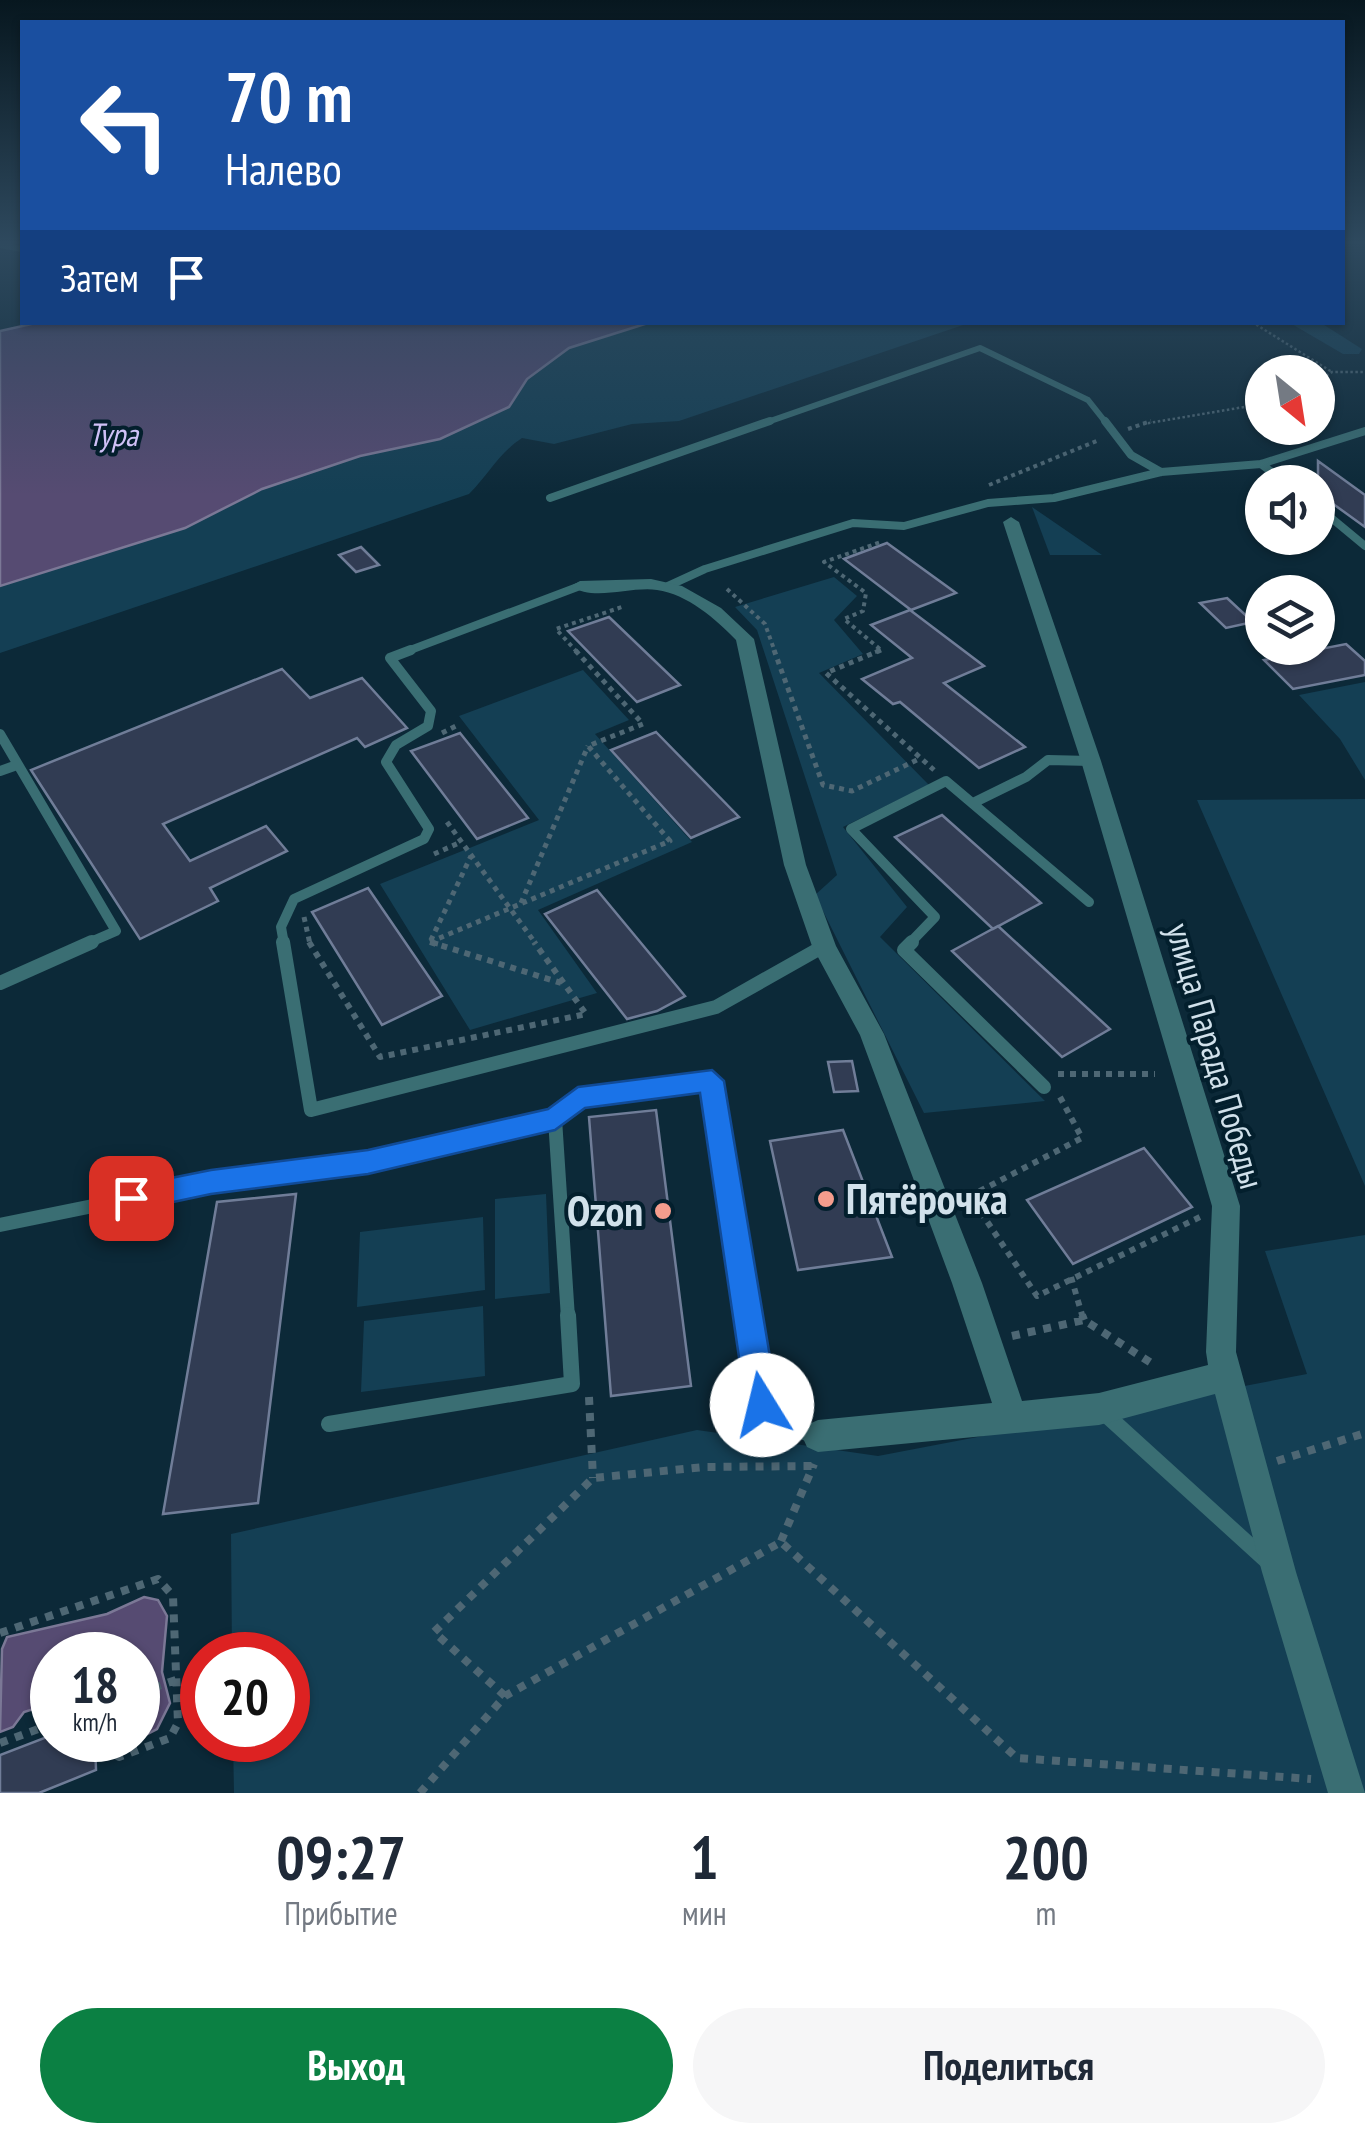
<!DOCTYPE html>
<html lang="ru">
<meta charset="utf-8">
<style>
:root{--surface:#fff;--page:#f6f6f7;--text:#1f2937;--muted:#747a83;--accent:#0b8043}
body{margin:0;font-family:"PT Sans Narrow",sans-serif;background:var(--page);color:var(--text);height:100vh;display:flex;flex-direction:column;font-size:38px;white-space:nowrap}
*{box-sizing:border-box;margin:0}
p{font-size:32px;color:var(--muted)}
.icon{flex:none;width:55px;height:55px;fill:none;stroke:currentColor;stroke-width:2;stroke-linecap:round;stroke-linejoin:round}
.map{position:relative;height:1793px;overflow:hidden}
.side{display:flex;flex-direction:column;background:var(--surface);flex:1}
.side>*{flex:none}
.hud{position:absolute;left:20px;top:20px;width:1325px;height:305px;border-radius:0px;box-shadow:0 2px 8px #0004;background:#1a4fa0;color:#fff;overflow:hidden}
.needle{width:65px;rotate:150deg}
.buttons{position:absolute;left:1245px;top:355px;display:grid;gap:20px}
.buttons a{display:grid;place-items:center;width:90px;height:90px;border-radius:50%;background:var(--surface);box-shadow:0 2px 8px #0004;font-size:50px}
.speed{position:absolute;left:30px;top:1632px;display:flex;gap:20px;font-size:50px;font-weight:700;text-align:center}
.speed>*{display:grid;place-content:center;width:130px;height:130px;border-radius:50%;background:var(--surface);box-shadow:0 2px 8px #0004;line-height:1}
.speed small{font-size:25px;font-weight:400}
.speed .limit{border:15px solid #d22;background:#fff;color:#111}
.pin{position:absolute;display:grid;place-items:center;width:85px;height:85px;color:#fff;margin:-42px;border-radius:20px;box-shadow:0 5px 15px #0006}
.me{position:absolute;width:110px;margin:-55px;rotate:351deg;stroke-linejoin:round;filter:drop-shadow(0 0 8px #0008)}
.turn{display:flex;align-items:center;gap:35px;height:210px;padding:0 40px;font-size:45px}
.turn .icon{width:130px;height:130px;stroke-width:2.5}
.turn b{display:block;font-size:70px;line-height:85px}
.then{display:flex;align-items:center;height:95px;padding:0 40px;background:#0003;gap:20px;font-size:38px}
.eta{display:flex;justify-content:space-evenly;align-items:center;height:170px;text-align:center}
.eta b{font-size:60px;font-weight:600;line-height:70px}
.button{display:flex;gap:20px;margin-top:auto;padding:20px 40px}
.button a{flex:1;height:115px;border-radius:60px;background:var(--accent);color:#fff;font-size:40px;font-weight:600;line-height:115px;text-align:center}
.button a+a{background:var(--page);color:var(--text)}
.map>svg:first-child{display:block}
.green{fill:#143f54}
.water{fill:#564b72;stroke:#7b7896;stroke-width:2.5}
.building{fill:#313c53;stroke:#707d98;stroke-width:2.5}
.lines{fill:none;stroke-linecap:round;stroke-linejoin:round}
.path-far4{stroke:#4e6774;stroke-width:2.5;stroke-dasharray:2.5 2.5;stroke-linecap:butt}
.path-far3{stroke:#4e6774;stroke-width:4;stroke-dasharray:4 4;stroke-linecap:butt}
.path-far2{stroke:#4e6774;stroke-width:5;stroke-dasharray:5 5;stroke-linecap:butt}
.path-far1{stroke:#4e6774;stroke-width:6;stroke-dasharray:6 6;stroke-linecap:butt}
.path{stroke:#4e6774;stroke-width:8;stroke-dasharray:8 8;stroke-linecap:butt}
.service-far4{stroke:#3a6e73;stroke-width:6}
.service-far3{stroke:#3a6e73;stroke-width:8}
.service-far2{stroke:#3a6e73;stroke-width:10}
.service-far1{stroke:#3a6e73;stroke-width:14}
.service{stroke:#3a6e73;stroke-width:16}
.minor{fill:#3a6e73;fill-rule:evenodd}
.route{fill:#1a73e8;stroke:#114b97;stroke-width:2.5}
.poi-dot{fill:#f49d8d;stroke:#031f2d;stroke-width:4}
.labels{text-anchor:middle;stroke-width:8;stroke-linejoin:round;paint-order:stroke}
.far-water-label{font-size:32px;font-style:italic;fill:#cfc1f7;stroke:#031f2d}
.street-label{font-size:35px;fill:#d1e1eb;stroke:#031f2d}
.near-poi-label{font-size:42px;font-weight:bold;fill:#d1e1eb;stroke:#031f2d;text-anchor:start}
</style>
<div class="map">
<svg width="1365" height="1793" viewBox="0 0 1365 1793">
<rect width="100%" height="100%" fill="#0c2938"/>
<!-- green -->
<path class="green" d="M648,323H969L679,421L632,424L554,444L522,438C499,453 489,474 469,494L0,653V586L185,528L262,489L360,456L440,439L509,407L527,379L569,348Z
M1290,323H1321L1362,349L1359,354H1343Z
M1032,507L1102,555H1050Z
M834,577L857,596L834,620L863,654L819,673L929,785L843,827L907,907L880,937L1045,1101L924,1113L815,895L837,875L757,630L735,607Z
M583,670L629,720L595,734L692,842L538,910L597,993L470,1030L380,884L539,820L459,716Z
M1365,682V780L1340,739L1299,695Z
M1365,799V1186L1197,800Z
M546,1194L550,1293L495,1299V1199Z
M483,1217L485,1290L357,1307L360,1232Z
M1365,1235V1793H234L233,1740H288V1655H232L231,1534L697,1430L878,1456L1307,1374L1265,1251Z
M483,1306L485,1376L361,1392L364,1321Z"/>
<!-- water -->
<path class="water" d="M36,323V322L648,323L569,348L527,379L509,407L440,439L360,456L262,489L185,528L0,586V331Z
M144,1597L158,1600L167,1616L162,1672L170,1703L157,1729L138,1739V1655H52V1703L24,1712L13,1727L0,1732L2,1649L7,1637L107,1614Z"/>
<!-- building -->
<path class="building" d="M1318,461L1365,495V527L1318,493Z
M887,543L956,593L911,610L844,559Z
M361,547L379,565L356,572L339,555Z
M1227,598L1253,622L1226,628L1200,603Z
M910,610L984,666L944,683L1025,747L979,768L900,702L893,704L862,679L912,658L871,625Z
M609,617L680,685L637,702L568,631Z
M1346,644L1365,661V675L1293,689L1264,660Z
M282,669L310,698L362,678L407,728L365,747L357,738L163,824L190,861L266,826L287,851L210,888L218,901L140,939L31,770Z
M656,732L739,817L691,838L611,750Z
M460,733L528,818L477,839L411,751Z
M942,815L1041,903L993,929L895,837Z
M368,888L442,996L382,1025L312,912Z
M597,890L685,996L657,1011L627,1019L545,914Z
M998,926L1110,1029L1062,1057L952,951Z
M852,1061L858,1091L834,1092L828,1062Z
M656,1110L691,1386L611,1396L589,1117Z
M843,1130L892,1257L798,1270L770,1141Z
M1144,1148L1192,1207L1073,1264L1027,1200Z
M296,1194L258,1503L163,1514L217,1202Z
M52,1735V1740H95L96,1770L39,1793H0V1755Z"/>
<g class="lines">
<!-- path-far4 -->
<path class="path-far4" d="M1252,322L1332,372
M1318,381L1332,372H1365
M1143,424L1262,404"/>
<!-- path-far3 -->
<path class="path-far3" d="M1128,429L1151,421
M989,485L1099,440
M727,589L765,624L775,652
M577,652L556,629L625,606
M875,652L881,650L844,619L863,611L866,593L824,562L881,542"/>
<!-- path-far2 -->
<path class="path-far2" d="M774,650L823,785L852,791L921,758
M881,650L826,673L934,770
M442,733L458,725
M447,822L536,944
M434,854L461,842
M521,903L588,746
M304,917L310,944
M430,942L670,841L588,746L643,724L575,650
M438,944L430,942L471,856"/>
<!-- path-far1 -->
<path class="path-far1" d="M309,942L380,1057L586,1014L534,942
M430,942L561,983
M1058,1074H1155
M1060,1097L1082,1138L970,1196L1037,1296L1200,1217
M1071,1277L1083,1318"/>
<!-- path -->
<path class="path" d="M1082,1315L1084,1320
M1012,1336L1084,1320L1156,1366
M589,1397L593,1478
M1277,1461L1365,1433
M781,1541L814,1464
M0,1633L158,1579L173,1596L178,1723L170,1738L119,1757L110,1751L109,1740
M138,1693L176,1680
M505,1696L434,1632L593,1478L704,1467L813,1466
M0,1743L52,1724
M420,1793L505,1696L781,1542L1017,1758L1311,1779"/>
<!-- service-far4 -->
<path class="service-far4" d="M0,245L22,249
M762,424L980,348L1088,400L1107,424"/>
<!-- service-far3 -->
<path class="service-far3" d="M1105,421L1131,455L1161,472
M1261,464L1285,482
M550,498L770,421
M1318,507L1365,546
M668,586L705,569L853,523L904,526L988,503L1054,498L1161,472L1261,464L1365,431
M405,652L580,586"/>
<!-- service-far2 -->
<path class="service-far2" d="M0,734L116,931L86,944
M0,771L17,765
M973,803L1026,777L1048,760L1091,761
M284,944L281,927L294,899L424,839L429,829L386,762L396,745L428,726L431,711L390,658L411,650
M909,944L935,917L851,829L946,781L1089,902"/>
<!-- service-far1 -->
<path class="service-far1" d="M283,942L311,1110L716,1007L824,946
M912,942L904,950L1044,1087
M0,983L92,942
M0,1225L211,1182L368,1162L555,1119
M568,1318L555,1119L578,1098L712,1081L748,1318"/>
<!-- service -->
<path class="service" d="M748,1315L762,1405L779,1424L816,1436
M1103,1412L1267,1561
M329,1424L572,1384L568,1315"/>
<!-- minor -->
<path class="minor" d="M1011,517L1019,522L1101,761L1240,1206L1236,1352L1296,1572L1365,1793H1328L1262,1572L1215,1394L1099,1425L818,1452L807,1447L802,1436L807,1425L818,1420L992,1403L952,1283L860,1035L812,946L784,865L736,640C716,619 687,594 657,590C631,586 593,602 571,586L580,581L651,579L682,586L721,608L754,639L806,865L836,946L884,1034L982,1283L1022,1401L1099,1393L1208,1365L1206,1352L1212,1206L1081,761L1003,522Z"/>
</g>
<!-- sky -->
<linearGradient id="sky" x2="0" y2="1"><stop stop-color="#07171f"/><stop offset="0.49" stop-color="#2e495e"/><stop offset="1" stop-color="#2e495e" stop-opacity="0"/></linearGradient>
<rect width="1365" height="495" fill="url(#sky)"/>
<!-- route -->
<path class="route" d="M712,1070L724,1081L778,1405L773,1416L762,1421L751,1416L746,1405L700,1093L585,1108L555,1130L368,1174L211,1194L131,1211L121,1207L117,1198L121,1190L131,1186L211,1170L368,1150L548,1109L578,1087Z"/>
<!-- markers -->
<g class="poi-dot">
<circle cx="826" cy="1199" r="10"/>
<circle cx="663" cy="1211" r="10"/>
</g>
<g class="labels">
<!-- far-water labels -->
<g class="far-water-label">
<text x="113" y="446">Тура</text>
</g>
<!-- street labels -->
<g class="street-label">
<text transform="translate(1215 1056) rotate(74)" y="12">улица Парада Победы</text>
</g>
<!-- near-poi labels -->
<g class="near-poi-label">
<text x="846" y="1214">Пятёрочка</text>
<text x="643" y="1226" text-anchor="end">Ozon</text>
</g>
</g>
</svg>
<div class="buttons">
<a><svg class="needle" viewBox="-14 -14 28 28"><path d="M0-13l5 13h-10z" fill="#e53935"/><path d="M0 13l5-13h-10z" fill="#747a83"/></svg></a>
<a><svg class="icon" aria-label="sound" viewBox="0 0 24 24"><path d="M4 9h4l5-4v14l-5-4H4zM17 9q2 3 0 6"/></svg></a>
<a><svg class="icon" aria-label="layers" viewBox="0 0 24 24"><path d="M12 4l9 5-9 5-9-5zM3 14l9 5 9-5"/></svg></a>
</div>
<div class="speed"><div>18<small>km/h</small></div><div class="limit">20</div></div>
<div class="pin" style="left:131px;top:1198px;background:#d93025"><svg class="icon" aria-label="arrive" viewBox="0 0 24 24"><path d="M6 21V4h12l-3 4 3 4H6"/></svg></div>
<svg class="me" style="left:762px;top:1405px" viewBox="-20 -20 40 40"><circle r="19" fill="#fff"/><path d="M0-13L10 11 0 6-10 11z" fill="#1a73e8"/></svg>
<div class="hud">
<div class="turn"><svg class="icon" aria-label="left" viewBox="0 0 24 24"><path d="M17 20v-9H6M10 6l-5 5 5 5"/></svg><div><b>70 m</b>Налево</div></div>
<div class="then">Затем<svg class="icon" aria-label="arrive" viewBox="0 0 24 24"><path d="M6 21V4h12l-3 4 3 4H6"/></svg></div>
</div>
</div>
<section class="side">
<div class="eta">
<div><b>09:27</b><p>Прибытие</p></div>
<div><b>1</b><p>мин</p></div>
<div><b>200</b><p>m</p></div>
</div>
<div class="button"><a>Выход</a><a>Поделиться</a></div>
</section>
